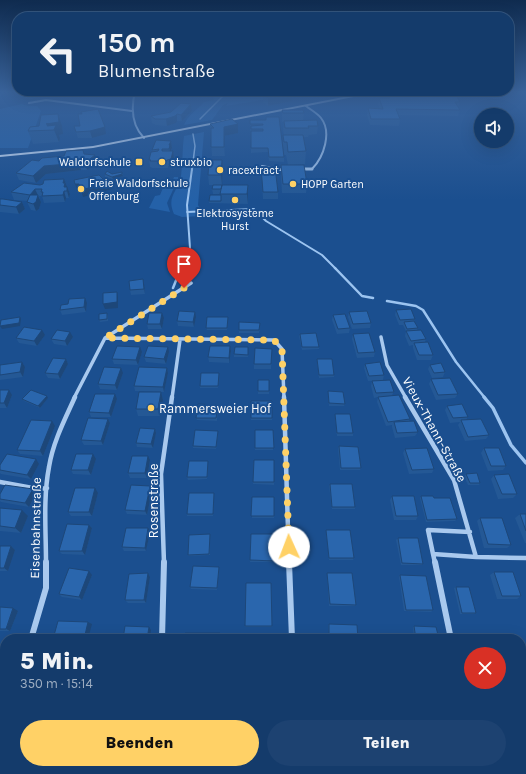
<!DOCTYPE html>
<html lang="de">
<meta charset="utf-8">
<style>
:root{--surface:#143b6b;--page:#1d4271;--text:#f1f3f6;--muted:#9dadc1;--line:#33557e;--accent:#ffd166}
body{margin:0;font-family:Karla,sans-serif;background:var(--page);color:var(--text);height:100vh;display:flex;flex-direction:column;font-size:15px;white-space:nowrap}
*{box-sizing:border-box;margin:0}
p{font-size:13px;color:var(--muted)}
.icon{flex:none;width:22px;height:22px;fill:none;stroke:currentColor;stroke-width:2;stroke-linecap:round;stroke-linejoin:round}
.map{position:relative;flex:1;overflow:hidden}
.side{position:absolute;left:0px;top:634px;width:526px;height:140px;display:flex;flex-direction:column;background:var(--surface);border-radius:16px 16px 0 0;box-shadow:0 4px 16px #0002,0 0 0 1px var(--line)}
.side>*{flex:none}
.top-card{position:absolute;left:12px;top:12px;width:502px;height:84px;border-radius:16px;box-shadow:0 4px 16px #0002,0 0 0 1px var(--line);background:#143b6b;color:var(--text);overflow:hidden}
.buttons{position:absolute;left:474px;top:108px;display:grid;gap:8px}
.buttons a{display:grid;place-items:center;width:40px;height:40px;border-radius:50%;background:var(--surface);box-shadow:0 4px 16px #0002,0 0 0 1px var(--line);font-size:20px}
.pin{position:absolute;display:grid;place-items:center;width:34px;height:34px;color:#fff;margin:-41px -17px;border-radius:50% 50% 50% 0;rotate:-45deg;box-shadow:0 0 4px #0007}
.pin .icon{rotate:45deg}
.me{position:absolute;width:44px;margin:-22px;rotate:358deg;stroke-linejoin:round;filter:drop-shadow(0 0 3px #0008)}
.turn{display:flex;align-items:center;gap:14px;height:84px;padding:0 20px;font-size:18px}
.turn .icon{width:52px;height:52px;stroke-width:2.5}
.turn b{display:block;font-size:28px;line-height:34px}
.round{display:grid;place-items:center;flex:none;width:42px;height:42px;border-radius:21px;background:var(--page)}
.summary{display:flex;align-items:center;justify-content:space-between;height:68px;padding:0 20px}
h1{font-size:24px;font-weight:800;line-height:30px}
.button{display:flex;gap:8px;margin-top:auto;padding:8px 20px}
.button a{flex:1;height:46px;border-radius:24px;background:var(--accent);color:#111;font-size:16px;font-weight:800;line-height:46px;text-align:center}
.button a+a{background:var(--page);color:var(--text)}
.map>svg:first-child{display:block}
.green{fill:#2461a8}
.lines{fill:none;stroke-linecap:round;stroke-linejoin:round}
.stream-far3{stroke:#9cc4f0;stroke-width:1.5}
.stream-far2{stroke:#9cc4f0;stroke-width:2}
.stream-far1{stroke:#9cc4f0;stroke-width:2.5}
.stream{stroke:#9cc4f0;stroke-width:3.5}
.street-far4{stroke:#a9c9ee;stroke-width:2}
.street-far3{stroke:#a9c9ee;stroke-width:3}
.street-far2{stroke:#a9c9ee;stroke-width:3.5}
.street-far1{stroke:#a9c9ee;stroke-width:4.5}
.street{stroke:#a9c9ee;stroke-width:6}
.secondary{fill:#d6e6fa;fill-rule:evenodd}
.wall{fill:#245895}
.shaded-wall{fill:#1d4779}
.building{fill:#2a66ad;stroke:#1d4779}
.route{stroke:#ffd166;stroke-width:7;stroke-dasharray:0 12.6}
.poi-dot{fill:#ffd166;stroke:#1b4f8f;stroke-width:1.5}
.labels{text-anchor:middle;stroke-width:4;stroke-linejoin:round;paint-order:stroke}
.far-poi-label{font-size:11px;fill:#fff;stroke:#1b4f8f;text-anchor:start}
.poi-label{font-size:13px;fill:#fff;stroke:#1b4f8f;text-anchor:start}
.street-label{font-size:13px;fill:#fff;stroke:#1b4f8f}
</style>
<div class="map">
<svg width="526" height="774" viewBox="0 0 526 774">
<rect width="100%" height="100%" fill="#1b4f8f"/>
<!-- green -->
<path class="green" d="M222,91H239L237,96L243,91L271,92V94L263,96L267,99L226,106L228,103L223,105L212,120L184,125C188,115 197,110 204,102L214,100L213,96Z
M22,104L28,106H37L41,111L28,148H0V109Z
M204,132L198,205L204,216L182,217L174,214C166,196 178,192 181,176C183,163 182,149 184,136Z
M174,177H178V179L167,203L170,212L149,208L155,196L160,195L163,188H170Z
M306,769H352V774H306Z"/>
<g class="lines">
<!-- stream-far3 -->
<path class="stream-far3" d="M200,119L228,91
M192,170L195,146L193,134"/>
<!-- stream-far2 -->
<path class="stream-far2" d="M187,212L254,209
M259,214L266,221L322,255L336,269
M181,269L190,248L187,205L192,169"/>
<!-- stream-far1 -->
<path class="stream-far1" d="M335,268L362,296L373,298
M173,288L181,268
M387,301L416,306L423,310L456,362L485,398"/>
<!-- stream -->
<path class="stream" d="M484,397L493,408L511,445L526,463"/>
<!-- street-far4 -->
<path class="street-far4" d="M135,91C131,108 131,125 144,138
M29,103L46,100L132,111
M262,166L282,170
M299,169H312C324,157 332,132 321,118C317,113 311,110 306,106"/>
<!-- street-far3 -->
<path class="street-far3" d="M276,169L285,170
M299,169H312"/>
<!-- street-far2 -->
<path class="street-far2" d="M381,337L387,365L406,398
M105,338L274,340L282,349L284,398
M74,398L105,338L191,283
M172,398L180,340"/>
<!-- street-far1 -->
<path class="street-far1" d="M284,397L289,563
M405,397L454,480L476,557L433,554L435,563
M0,482L38,489L47,488
M433,554L428,530L470,532
M476,557L526,558
M46,563C46,531 43,498 49,467C53,442 65,419 75,397
M164,563L161,474L172,397"/>
<!-- street -->
<path class="street" d="M289,562L292,639
M435,562L451,639
M31,639L46,588V562
M162,639L164,562
M521,727L526,728
M0,734L5,719
M472,769L473,774"/>
<!-- secondary -->
<path class="secondary" d="M374,91H384L93,148L0,157V155L93,146Z"/>
</g>
<!-- wall -->
<path class="wall" d="M101,91H118L117,95L112,96V98L102,96Z
M342,91L324,95L315,92Z
M405,91L429,95L460,102L459,107L460,110L458,116L399,115L400,119L399,126L370,125L367,115L368,108L380,109L378,104L379,98H388V95H405Z
M292,93V101L268,106L263,102V94Z
M191,104L192,111L182,121H177L176,123L167,126L156,125L152,123L151,116L171,112Z
M282,110L304,113L303,121L318,126L317,134L309,135L308,137H303L306,151L305,164L288,165L286,155H284L283,148V135H284L283,130L284,122H282Z
M250,120H266L284,157V162L269,161L268,152L251,153Z
M210,124L238,133L224,136L225,156H212Z
M62,126L63,134L59,135L60,138L59,142L33,144L28,131Z
M74,126L106,134L92,138H78Z
M171,141L172,148L171,150V151H173L174,158L172,166H168V168H152L151,167H150L149,160L152,152V150Z
M84,154L97,162L87,170H81L46,174L36,183L19,180L16,173L39,161Z
M222,160L223,169L222,185H209L208,175Z
M281,165L307,184L306,193H282L281,175Z
M261,167L278,192V199H263Z
M122,172L123,176L113,179L105,177V174H112Z
M64,179L70,194L69,198H66L65,202L44,203L42,196H39L41,202L39,209L36,211L31,210L27,202L28,201L14,200L11,192Z
M248,185V204L209,203V201L221,195L220,194H213L212,189Z
M0,199L22,202L25,209L19,214L0,212Z
M144,284L145,294L131,295L130,290Z
M87,303L86,312L62,315L60,310Z
M396,310L415,319L414,321L418,328L417,330L426,339L425,342L433,355L431,360H417L413,348V345L409,346L405,336L406,331L403,325H399L395,315Z
M349,312L371,323L370,328L352,329L348,317Z
M107,313L108,316V321L100,322L99,320Z
M333,315L350,328L349,333L337,334L332,320Z
M196,317L194,327L178,326L177,321Z
M228,317L227,330H207L206,328Z
M164,318L162,329H148L147,324Z
M260,323L259,333H239V330Z
M300,334L319,347V349L302,350L299,336Z
M353,334L375,352L374,357L357,358L352,339Z
M45,335L37,346L19,343L16,338Z
M73,337L67,346L54,344L51,339Z
M230,346L231,351L229,363L209,362L208,357Z
M248,347V357H234V354Z
M272,349L271,369H254V364Z
M142,352L138,365L114,364L112,359Z
M169,352L166,364L146,362L144,357Z
M66,359L68,364L60,379L48,378L45,373Z
M317,359L334,375V377L319,378L317,361Z
M22,362L25,367L23,377L0,380V365Z
M365,364L384,375L383,380L368,381L364,368Z
M430,365L445,372L443,377L432,378L428,369Z
M167,368L168,373L164,392L135,391L134,386Z
M123,373L117,390L100,389L98,384Z
M219,373L218,388H200V386Z
M431,379L458,394L455,398L436,400L429,384Z
M258,380H269V394H258Z
M372,381L394,392L392,395L410,419L409,421L418,432L415,436L395,438L392,427V425L386,426L377,402L378,397L374,398L371,386Z
M0,390L12,395L7,408H0Z
M328,391L345,404L344,406H329Z
M161,392L163,400L160,416H138L136,409Z
M48,398L40,408L24,401L22,399Z
M117,399L111,417H91L89,412Z
M251,401H272V420H251Z
M218,405L217,421L197,420L196,418Z
M447,406L468,417L466,420L489,435L486,439L465,441L458,425L460,422L450,423L445,410Z
M335,414L353,433V436H337L335,416Z
M108,419L110,423L103,445H84L81,440Z
M55,426L43,456L20,454L17,450Z
M155,429L156,433L153,448L137,447L136,443Z
M255,430H273V450H255Z
M218,431V433L216,449L193,448V446Z
M339,446L361,468L360,470H340L338,448Z
M484,448L506,466L503,470L488,471L481,453Z
M405,449L434,469L432,473L409,474L403,453Z
M96,459L91,475L73,474L71,470Z
M150,460L147,478H130L128,473Z
M254,460H274V485L253,484Z
M208,461L207,479L188,480L187,477Z
M39,464L31,479L1,474L0,473V465Z
M466,474L480,483L479,485H468L464,476Z
M494,475L517,494L513,498L498,499L491,479Z
M330,484L355,507V509H332L329,486Z
M150,486L152,490L147,515L127,514L125,510Z
M36,493L29,507L1,502L0,501V494Z
M98,493L92,516H71L68,512Z
M214,493L213,516H187V514Z
M392,496L418,516L416,520H394L390,500Z
M421,496L434,498L457,519L455,521L426,522L420,498Z
M252,497H274V518H252Z
M0,508L28,516L21,533L0,531Z
M520,514H526V543H525L515,518Z
M480,518L511,545L507,548H484L477,521Z
M89,525L92,528L85,555L62,554L59,551Z
M326,530L354,558L353,560H329L326,532Z
M150,532L146,551H124L122,547Z
M251,534H275V562H250Z
M210,535V555L188,556V555Z
M398,538L423,564L422,565H401L396,540Z
M0,546H11L15,550L8,571H0Z
M219,567L217,590L191,589L190,587Z
M494,572L521,596L517,599H497L490,575Z
M148,573L150,577L146,603H128L125,600Z
M327,573L356,605L355,606H329L327,575Z
M92,575L82,600L62,597L59,594Z
M400,575L433,610L431,612L404,611L399,577Z
M271,583L272,627H245V626Z
M456,587L476,613L474,614H460L454,588Z
M0,607L18,611L10,631H0Z
M329,624L358,639H329L328,625Z
M414,626L439,639H414L413,627Z
M422,769H451V774H422Z
M491,769H521L526,774H492Z"/>
<!-- shaded-wall -->
<path class="shaded-wall" d="M110,91H118L117,95L112,96V98Z
M324,91H342L324,95Z
M292,93V101L268,106V98Z
M191,104L192,111L182,121L181,115Z
M58,114L62,126L63,134L59,135L60,138L59,142L54,130L47,126L46,124Z
M177,114V121L176,123L167,126L166,119Z
M238,124V133L224,136L225,156L224,127Z
M105,127L106,134L92,138L90,131Z
M171,141L172,148L171,150V152L170,156L169,145Z
M173,151L174,158L172,166L171,159Z
M95,155L97,162L87,170L85,163Z
M222,160L223,169L222,185L221,175Z
M79,163L81,170L46,174L36,183L33,176L44,166Z
M122,174L123,176L113,179L112,177Z
M64,179L70,194L69,198L67,191H66L63,183Z
M110,182L112,189L83,197L81,190Z
M75,184H79L81,191L78,192Z
M248,185V204L247,194Z
M35,189L41,202L39,209L36,211L30,195Z
M64,191L66,198L65,202L63,195Z
M22,202L25,209L19,214L16,207Z
M143,279L144,284L145,294L144,289Z
M117,292L118,297V308L105,309L103,304Z
M85,298L87,303L86,312L84,307Z
M195,312L196,317L194,327L193,322Z
M162,313L164,318L162,329L160,324Z
M20,317L21,319L20,326L2,329L0,326Z
M42,330L45,335L37,346L34,341Z
M70,332L73,337L67,346L65,341Z
M230,346L231,351L229,363V358Z
M140,347L142,352L138,365L136,360Z
M168,347L169,352L166,364L164,359Z
M66,359L68,364L60,379L58,374Z
M22,362L25,367L23,377L20,372Z
M121,368L123,373L117,390L115,385Z
M167,368L168,373L164,392L163,387Z
M9,390L12,395L7,408L4,403Z
M161,392L163,400L160,416L158,409Z
M115,394L117,399L111,417L109,413Z
M47,396L48,398L40,408L38,406Z
M108,419L110,423L103,445L101,441Z
M52,421L55,426L43,456L40,451Z
M155,429L156,433L153,448L151,444Z
M93,454L96,459L91,475L88,470Z
M148,456L150,460L147,478L145,473Z
M36,459L39,464L31,479L27,475Z
M150,486L152,490L147,515L145,511Z
M95,488L98,493L92,516L89,512Z
M33,489L36,493L29,507L25,503Z
M22,510L28,516L21,533L15,528Z
M89,525L92,528L85,555L82,551Z
M148,528L150,532L146,551L145,548Z
M11,546L15,550L8,571L4,568Z
M89,571L92,575L82,600L79,597Z
M148,573L150,577L146,603L144,600Z
M13,608L18,611L10,631L6,629Z
M88,622L92,624L88,639H84Z
M149,627L151,630L150,639H147Z
M47,769H51V774H46Z"/>
<!-- building -->
<path class="building" d="M277,91H290L292,93L268,98L263,94Z
M405,91L428,92L429,95H456L460,102H455L460,110L396,109L400,119H371L368,108L383,109L379,98H390L388,95H407Z
M181,103L191,104L181,115L177,114L175,116L166,119H155L151,116L171,112Z
M98,109L105,127L90,131L76,132L74,126H80L78,114H82L81,112Z
M282,110H303L304,113H283Z
M58,114L59,122L46,124H48L47,126L56,125L54,130L28,131L30,127L39,126L41,115Z
M266,117H279L284,157H269L268,148H251V131H263V129H251V126L263,125V124H250V120H266Z
M232,119L238,124L224,127V147H211V128H214L210,124Z
M317,120L318,126H308L309,128H285L284,121Z
M283,135H303L306,151L288,152L287,142H284Z
M156,140L171,141L169,145H170L169,149H162V151H173L171,159L167,160V161H150L151,160H149L151,152L158,151L159,149L152,150Z
M83,150L84,154L95,155L85,163H79L44,166L33,176L16,173L32,160L39,161L42,158L64,156L66,151Z
M209,160H222L221,175H208Z
M281,165H304L307,184H283Z
M261,167H275L278,192H263Z
M107,171L112,174L122,172V174L112,177L105,174Z
M99,175L103,179L107,178L110,182L81,190L79,184H75L74,180Z
M64,179L63,183H65L64,187H67V191H64L63,195L42,196L43,192H41L42,189H35L30,195L11,192L24,183L40,185L43,184L44,180Z
M213,185H222L221,189H212Z
M222,185H248L247,194H220Z
M30,195H38L36,202L33,204L27,202Z
M210,195H221V201H209Z
M0,199H3L22,202L16,207L0,205Z
M143,279L144,289L130,290L129,281Z
M117,292V302L103,304V293Z
M85,298L84,307L60,310L61,305L68,304L69,299Z
M411,309L415,319L400,320L396,310Z
M179,311L195,312L193,322L177,321Z
M367,311L371,323L353,324L349,312Z
M107,313V319L99,320V314Z
M149,313H162L160,324H147Z
M345,314L350,328L338,329L333,315Z
M20,317L19,323L0,326L1,320Z
M207,317H228L227,328H206Z
M414,321L418,328L407,329L404,322Z
M239,322L260,323L259,330H239Z
M24,327L42,330L34,341L16,338Z
M57,330L70,332L65,341L51,339Z
M421,330L426,339L411,341L406,331Z
M316,333L319,347H302L300,334Z
M369,333L375,352L358,353L353,334Z
M428,342L433,355H419L414,343Z
M117,346L140,347L136,360L112,359Z
M148,346L168,347L164,359L144,357Z
M210,346H230L229,358L208,357Z
M235,347H248V355L234,354Z
M255,348L272,349L271,364H254Z
M53,358L66,359L58,374L45,373Z
M317,359H332L334,375H319Z
M22,362L20,372L0,375V365Z
M380,362L384,375L369,376L365,364Z
M441,363L445,372L434,373L430,365Z
M104,367L121,368L115,385L98,384Z
M139,367L167,368L163,387L134,386Z
M201,373H219L218,386H200Z
M450,378L458,394L438,395L431,379Z
M258,380H269V391H258Z
M390,380L394,392L376,393L372,381Z
M0,390H9L4,403H0Z
M31,390L47,396L38,406L22,399Z
M328,391L343,392L345,404L329,403Z
M139,392H161L158,409H136Z
M95,394H115L109,413L89,412Z
M399,395L410,419L388,422L378,397Z
M251,401H272V418H251Z
M198,404L218,405L216,418H196Z
M462,404L468,417L453,418L447,406Z
M335,414H350L353,433H337Z
M88,418L108,419L101,441L81,440Z
M481,419L489,435L468,437L461,420Z
M31,420L52,421L40,451L17,450Z
M414,421L418,432L397,433L394,422Z
M140,428L155,429L151,444L136,443Z
M195,430L218,431L216,447L193,446Z
M255,430H273L274,448H255Z
M339,446L358,447L361,468H341Z
M427,448L434,469L412,470L405,449Z
M484,448H499L506,466H491Z
M7,454L36,459L27,475L0,470V465Z
M76,454H93L88,470H71Z
M132,456H148L145,473H128Z
M254,460H274V482H253Z
M189,461H208L207,477H187Z
M477,473L480,483H470L466,474Z
M509,474L517,494H502L494,475Z
M330,484H352L355,507H332Z
M5,485L33,489L25,503L0,499V494Z
M131,485L150,486L145,511L125,510Z
M75,488H95L89,512H68Z
M189,493H214L213,514H187Z
M392,496H414L418,516H396Z
M421,496H433L434,498H450L457,519L427,520Z
M252,497H274V516H251Z
M0,508L22,510L15,528L0,526Z
M520,514H526V531Z
M480,518H502L511,545L488,544Z
M67,524L89,525L82,551H59Z
M126,528H148L145,548L122,547Z
M326,530H350L354,558H329Z
M210,534L209,554L188,555L189,535Z
M251,534H275V561L250,560Z
M398,538H418L423,564L402,563Z
M0,546H11L4,568H0Z
M193,566L219,567L217,588L190,587Z
M69,568L89,571L79,597L59,594Z
M494,572H513L521,596H502Z
M148,573L144,600H125L129,574Z
M327,573H352L356,605L330,604Z
M400,575L426,576L433,610H406Z
M246,583H271L272,626H245Z
M456,587H469L476,613H462Z
M0,607L13,608L6,629H0Z
M58,621L88,622L84,639H53Z
M329,624L357,625L358,639H329Z
M125,626L149,627L147,639H123Z
M414,626L436,627L439,639H416Z
M185,633H220L219,639H184Z
M521,669H525L526,671V696H521Z
M521,753H522L523,758L526,759V774H497L496,769H521Z
M11,769H47L46,774H10Z
M424,769H451V774H424Z"/>
<!-- sky -->
<linearGradient id="sky" x2="0" y2="1"><stop stop-color="#0f2b4f"/><stop offset="0.46" stop-color="#39639b"/><stop offset="1" stop-color="#39639b" stop-opacity="0"/></linearGradient>
<rect width="526" height="200" fill="url(#sky)"/>
<g class="lines">
<!-- route -->
<path class="route" d="M184,288L105,338L274,340L282,349L289,547"/>
</g>
<!-- markers -->
<g class="poi-dot">
<rect x="135" y="158" width="8" height="8" rx="2"/>
<circle cx="162" cy="162" r="4"/>
<circle cx="220" cy="170" r="4"/>
<circle cx="293" cy="184" r="4"/>
<circle cx="81" cy="189" r="4"/>
<circle cx="235" cy="200" r="4"/>
<circle cx="151" cy="408" r="4"/>
</g>
<g class="labels">
<!-- far-poi labels -->
<g class="far-poi-label">
<text x="131" y="166" text-anchor="end">Waldorfschule</text>
<text x="170" y="166">struxbio</text>
<text x="228" y="174">racextract</text>
<text x="89" y="187">Freie Waldorfschule<tspan x="89" dy="13">Offenburg</tspan></text>
<text x="301" y="188">HOPP Garten</text>
<text x="235" y="217" text-anchor="middle">Elektrosysteme<tspan x="235" dy="13">Hurst</tspan></text>
</g>
<!-- poi labels -->
<g class="poi-label">
<text x="159" y="413">Rammersweier Hof</text>
</g>
<!-- street labels -->
<g class="street-label">
<text transform="translate(435 429) rotate(61)" y="5">Vieux-Thann-Straße</text>
<text transform="translate(153 501) rotate(-90)" y="5">Rosenstraße</text>
<text transform="translate(35 528) rotate(-89)" y="5">Eisenbahnstraße</text>
</g>
</g>
</svg>
<div class="buttons">
<a><svg class="icon" aria-label="sound" viewBox="0 0 24 24"><path d="M4 9h4l5-4v14l-5-4H4zM17 9q2 3 0 6"/></svg></a>
</div>
<div class="pin" style="left:184px;top:288px;background:#d93025"><svg class="icon" aria-label="arrive" viewBox="0 0 24 24"><path d="M6 21V4h12l-3 4 3 4H6"/></svg></div>
<svg class="me" style="left:289px;top:547px" viewBox="-20 -20 40 40"><circle r="19" fill="#fff"/><path d="M0-13L10 11 0 6-10 11z" fill="#ffd166"/></svg>
<div class="top-card">
<div class="turn"><svg class="icon" aria-label="left" viewBox="0 0 24 24"><path d="M17 20v-9H6M10 6l-5 5 5 5"/></svg><div><b>150 m</b>Blumenstraße</div></div>
</div>
<section class="side">
<div class="summary"><div><h1>5 Min.</h1><p>350 m · 15:14</p></div><a class="round" style="background:#d93025;color:#fff"><svg class="icon" aria-label="close" viewBox="0 0 24 24"><path d="M6 6l12 12M18 6L6 18"/></svg></a></div>
<div class="button"><a>Beenden</a><a>Teilen</a></div>
</section>
</div>
